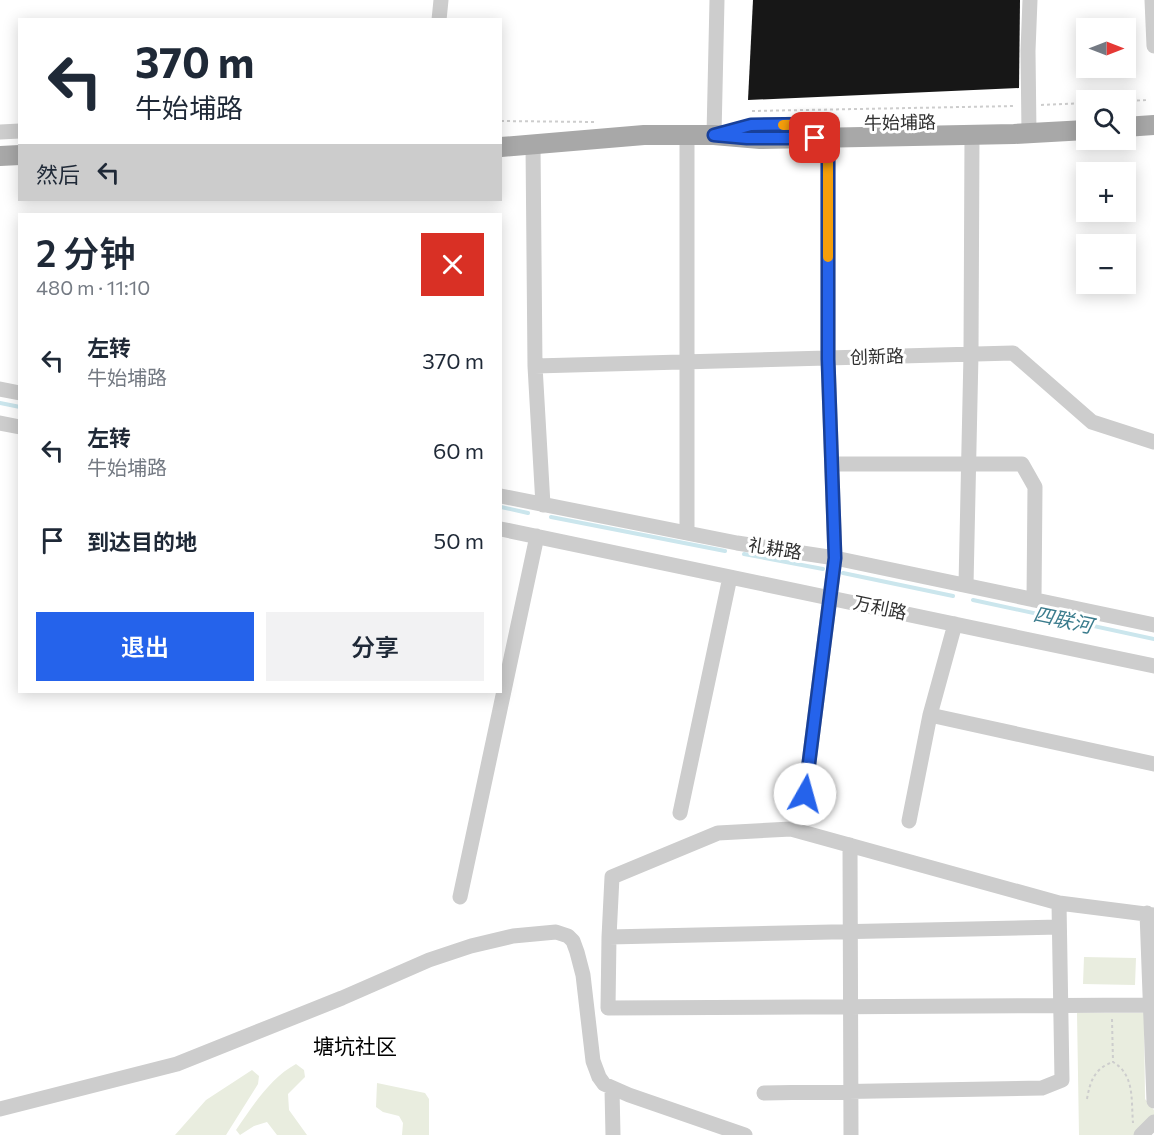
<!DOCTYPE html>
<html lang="zh">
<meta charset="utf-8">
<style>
:root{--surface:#fff;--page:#f2f2f3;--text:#1f2937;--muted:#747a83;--accent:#2563eb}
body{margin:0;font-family:Commissioner,"Noto Sans SC",sans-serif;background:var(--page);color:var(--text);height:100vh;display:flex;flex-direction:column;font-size:22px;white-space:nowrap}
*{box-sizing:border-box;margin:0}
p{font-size:20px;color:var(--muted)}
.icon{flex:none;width:33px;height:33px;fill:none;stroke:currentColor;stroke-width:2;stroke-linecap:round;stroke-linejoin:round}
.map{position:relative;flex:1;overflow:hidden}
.side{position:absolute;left:18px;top:213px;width:484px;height:480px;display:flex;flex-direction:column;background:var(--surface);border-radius:0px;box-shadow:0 3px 15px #0003}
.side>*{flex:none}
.guide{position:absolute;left:18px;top:18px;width:484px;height:183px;border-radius:0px;box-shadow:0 3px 15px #0003;background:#fff;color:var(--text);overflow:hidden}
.needle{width:39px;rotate:90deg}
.controls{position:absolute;left:1076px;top:18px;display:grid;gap:12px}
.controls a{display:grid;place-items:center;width:60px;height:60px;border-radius:0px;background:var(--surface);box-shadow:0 3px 15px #0003;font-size:30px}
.pin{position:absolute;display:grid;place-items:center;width:51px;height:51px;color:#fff;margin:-26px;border-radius:12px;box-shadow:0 3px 9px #0006}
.me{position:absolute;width:66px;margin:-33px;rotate:7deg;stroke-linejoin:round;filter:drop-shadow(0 0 4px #0008)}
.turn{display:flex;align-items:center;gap:21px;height:126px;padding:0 18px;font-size:27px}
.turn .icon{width:78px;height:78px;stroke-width:2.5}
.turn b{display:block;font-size:42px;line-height:51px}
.then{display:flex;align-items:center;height:57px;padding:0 18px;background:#0003;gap:12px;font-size:22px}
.round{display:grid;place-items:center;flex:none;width:63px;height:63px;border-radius:0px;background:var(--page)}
.overview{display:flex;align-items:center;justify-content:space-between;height:102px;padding:0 18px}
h1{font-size:36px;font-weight:600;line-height:45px}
.cta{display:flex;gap:12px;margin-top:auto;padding:12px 18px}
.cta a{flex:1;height:69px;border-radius:0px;background:var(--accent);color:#fff;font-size:24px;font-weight:600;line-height:69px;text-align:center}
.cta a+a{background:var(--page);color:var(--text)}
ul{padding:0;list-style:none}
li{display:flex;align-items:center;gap:18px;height:90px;padding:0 18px}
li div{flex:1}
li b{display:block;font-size:22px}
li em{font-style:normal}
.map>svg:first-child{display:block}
.green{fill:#e9eddf}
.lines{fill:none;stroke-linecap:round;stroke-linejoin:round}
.stream{stroke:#cbe6ed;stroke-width:4}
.building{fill:#171717}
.path{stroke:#cdcdcd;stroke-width:2;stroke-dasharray:3 3;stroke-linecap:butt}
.minor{stroke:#cdcdcd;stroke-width:15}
.major{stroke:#a8a8a8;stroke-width:20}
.route-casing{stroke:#184099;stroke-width:15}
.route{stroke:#2563eb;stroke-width:10}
.slow{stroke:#f59e0b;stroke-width:10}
.labels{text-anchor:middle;stroke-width:6;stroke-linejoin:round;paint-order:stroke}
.street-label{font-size:18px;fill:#303030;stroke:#fff}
.water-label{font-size:20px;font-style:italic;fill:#3b7c8d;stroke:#fff}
.quarter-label{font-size:21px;fill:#000;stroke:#fff}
</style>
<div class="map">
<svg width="1154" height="1135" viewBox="0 0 1154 1135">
<rect width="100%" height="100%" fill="#fff"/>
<!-- green -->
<path class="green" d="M1084,957L1136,958L1135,985L1083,984Z
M1077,1013H1144L1145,1099L1154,1110V1115L1135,1135H1079Z
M296,1064L304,1070L305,1077L288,1094L289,1110L307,1135H277L267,1122L254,1126L240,1135L236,1130C252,1107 270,1078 296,1064Z
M252,1070L259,1076L258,1084L226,1135H175L206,1100Z
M377,1083L425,1093L429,1099V1135H402L403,1123L399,1116L383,1112L376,1107Z"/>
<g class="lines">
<!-- stream -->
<path class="stream" d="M0,403L20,407
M501,507L528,513
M551,517L725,551
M744,554L823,569
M843,573L953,596
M973,600L1154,639"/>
</g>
<!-- building -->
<path class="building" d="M753,0H1020L1019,88L748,100Z"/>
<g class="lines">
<!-- path -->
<path class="path" d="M1125,101L1149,100
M1041,105L1086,103
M752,111L1015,106
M501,121L594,122
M1112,1019L1113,1062C1135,1075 1131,1100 1133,1123
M1087,1099C1090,1081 1095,1068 1113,1062"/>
<!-- minor -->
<path class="minor" d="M1152,0L1154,46
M439,20L441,0
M0,132L20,131
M1029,133L1028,51L1030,0
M687,135V533
M714,135L717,0
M533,144L535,366L543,505
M535,366L1013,353L1092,422L1154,442
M0,389L20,393
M0,423L20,427
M832,464H1022L1035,487L1034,600
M501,496L737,543L835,558L1154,625
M501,529L1154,666
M966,585L971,354L972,135
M930,715L1154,764
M805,794L835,558L828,359V125
M680,813L730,577
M909,821L930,715L955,624
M850,845L851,1135
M460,897L537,536
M1147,913L1154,1101
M609,937L1059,927
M1150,1005L608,1008L609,937L612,877L718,833L791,829L1059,903L1154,915
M612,1089L613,1135
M764,1093L1042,1088L1062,1080L1059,903
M0,1109L177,1064L342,998L429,960L471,946L513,936L556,932L568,936L573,941L577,952L583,975L593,1061L599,1077L604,1084L629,1095L745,1135
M1141,1135L1154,1122"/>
<!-- major -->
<path class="major" d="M1125,127L1154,125
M501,147L644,135H714L760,139L1014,134L1086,130
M0,156L20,155"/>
</g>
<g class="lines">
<!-- route casing -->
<g class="route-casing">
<path id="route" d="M805,794L835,558L828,359V124L751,125L714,135L747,138H815"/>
</g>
<!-- route -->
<use href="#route" class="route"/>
<!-- slow -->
<path class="slow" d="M783,125L828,124V257"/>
</g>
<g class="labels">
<!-- street labels -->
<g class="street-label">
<text transform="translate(900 123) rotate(-1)" y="6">牛始埔路</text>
<text transform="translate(877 357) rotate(-2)" y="6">创新路</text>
<text transform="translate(775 549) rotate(9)" y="6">礼耕路</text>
<text transform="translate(880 608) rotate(12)" y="6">万利路</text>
</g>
<!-- water labels -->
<g class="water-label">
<text transform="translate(1063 620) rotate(12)" y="7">四联河</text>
</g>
<!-- quarter labels -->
<g class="quarter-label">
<text x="355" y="1054">塘坑社区</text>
</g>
</g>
</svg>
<div class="controls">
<a><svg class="needle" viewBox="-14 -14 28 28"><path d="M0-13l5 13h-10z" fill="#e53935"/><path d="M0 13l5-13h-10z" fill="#747a83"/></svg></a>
<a><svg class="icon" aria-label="search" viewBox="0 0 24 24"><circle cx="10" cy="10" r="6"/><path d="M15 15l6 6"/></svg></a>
<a>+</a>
<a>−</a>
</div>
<div class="pin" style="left:815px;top:138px;background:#d93025"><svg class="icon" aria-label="arrive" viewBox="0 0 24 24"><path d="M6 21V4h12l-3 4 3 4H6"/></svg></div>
<svg class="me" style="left:805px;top:794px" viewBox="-20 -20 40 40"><circle r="19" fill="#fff"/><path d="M0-13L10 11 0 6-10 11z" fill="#2563eb"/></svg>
<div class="guide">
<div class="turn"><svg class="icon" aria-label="left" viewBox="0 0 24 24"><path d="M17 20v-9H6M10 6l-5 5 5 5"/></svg><div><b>370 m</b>牛始埔路</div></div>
<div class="then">然后<svg class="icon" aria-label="left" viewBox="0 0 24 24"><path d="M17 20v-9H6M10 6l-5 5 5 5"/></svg></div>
</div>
<section class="side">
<div class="overview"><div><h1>2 分钟</h1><p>480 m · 11:10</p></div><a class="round" style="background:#d93025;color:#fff"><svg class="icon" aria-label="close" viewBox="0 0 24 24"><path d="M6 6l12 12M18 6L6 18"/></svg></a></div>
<ul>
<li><svg class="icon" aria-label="left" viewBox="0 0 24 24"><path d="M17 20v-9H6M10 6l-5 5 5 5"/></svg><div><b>左转</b><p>牛始埔路</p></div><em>370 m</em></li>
<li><svg class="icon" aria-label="left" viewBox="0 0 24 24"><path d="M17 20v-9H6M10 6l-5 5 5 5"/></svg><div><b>左转</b><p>牛始埔路</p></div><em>60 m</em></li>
<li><svg class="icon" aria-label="arrive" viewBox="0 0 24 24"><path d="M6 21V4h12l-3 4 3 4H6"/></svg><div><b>到达目的地</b></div><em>50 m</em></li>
</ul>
<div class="cta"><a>退出</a><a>分享</a></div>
</section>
</div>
